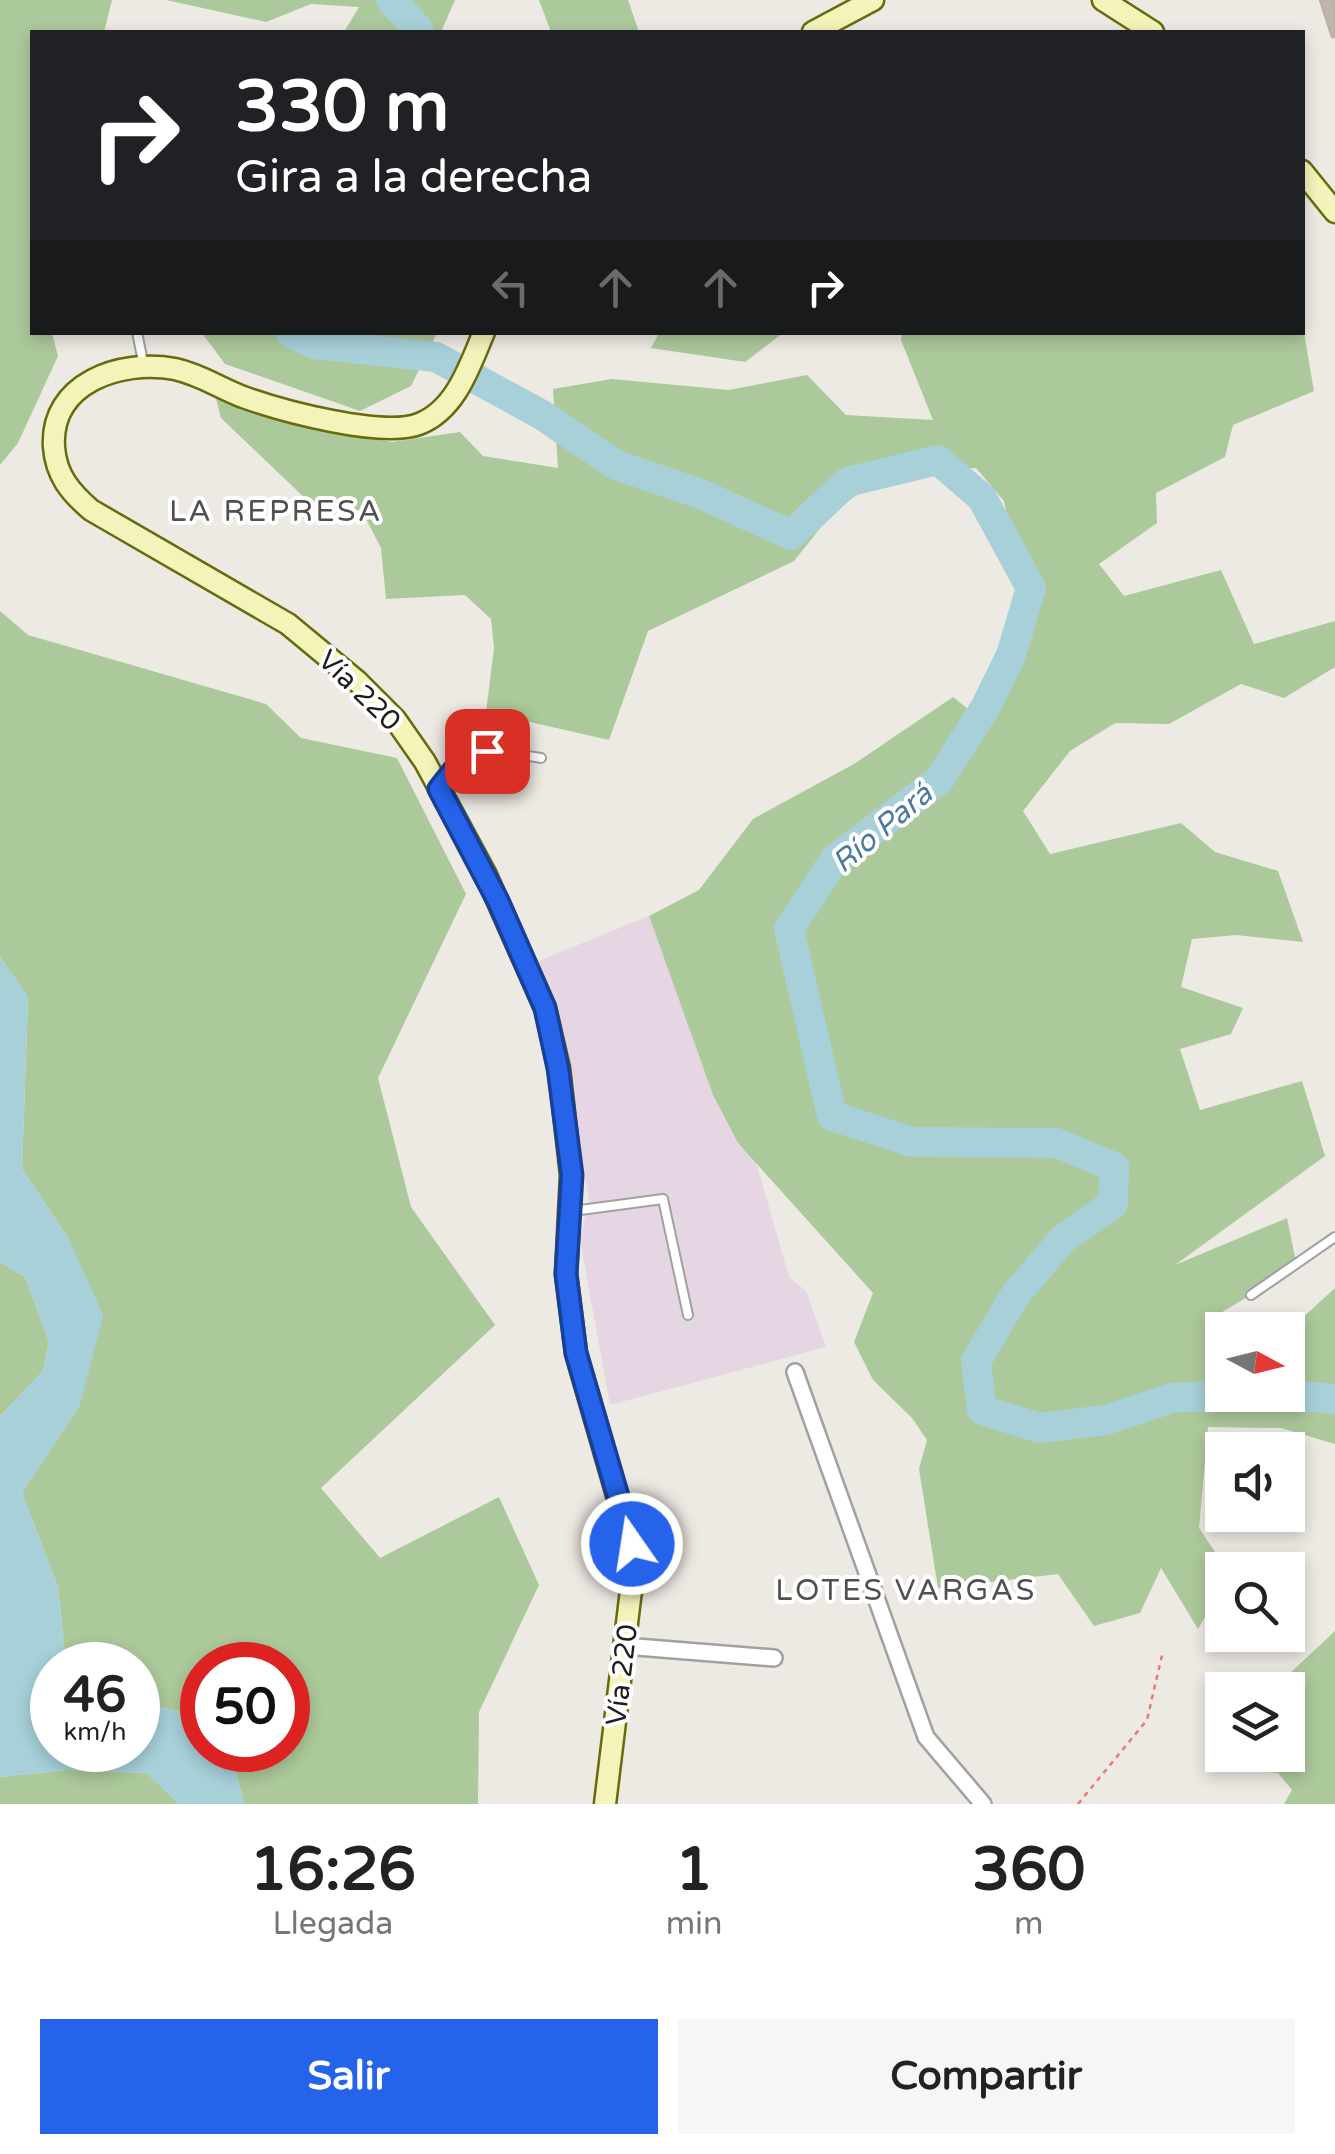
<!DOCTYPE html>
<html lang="es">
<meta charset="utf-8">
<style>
:root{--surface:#fff;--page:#f6f6f6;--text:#222;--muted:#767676;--accent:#2563eb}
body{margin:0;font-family:"Varela Round",sans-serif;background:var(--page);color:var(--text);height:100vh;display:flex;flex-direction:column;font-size:38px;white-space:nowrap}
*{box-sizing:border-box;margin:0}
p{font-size:32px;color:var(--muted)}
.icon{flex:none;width:55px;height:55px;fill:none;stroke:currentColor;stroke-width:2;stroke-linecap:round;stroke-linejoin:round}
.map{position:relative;height:1804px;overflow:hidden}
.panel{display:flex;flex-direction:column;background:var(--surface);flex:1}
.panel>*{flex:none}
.hud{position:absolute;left:30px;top:30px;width:1275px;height:305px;border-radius:0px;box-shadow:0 5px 15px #0003;background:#202124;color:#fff;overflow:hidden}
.needle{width:65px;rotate:97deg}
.fabs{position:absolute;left:1205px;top:1312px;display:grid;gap:20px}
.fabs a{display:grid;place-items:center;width:100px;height:100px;border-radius:0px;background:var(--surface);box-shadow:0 5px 15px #0003;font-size:50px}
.speed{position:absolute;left:30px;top:1642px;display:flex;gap:20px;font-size:50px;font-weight:700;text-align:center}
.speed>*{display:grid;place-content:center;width:130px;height:130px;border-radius:50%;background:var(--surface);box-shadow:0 5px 15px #0003;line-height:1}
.speed small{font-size:25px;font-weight:400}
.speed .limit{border:15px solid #d22;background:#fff;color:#111}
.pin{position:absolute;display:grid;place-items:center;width:85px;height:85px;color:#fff;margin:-42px;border-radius:20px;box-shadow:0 5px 15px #0006}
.me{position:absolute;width:110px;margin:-55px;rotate:347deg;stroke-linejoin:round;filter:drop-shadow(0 0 8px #0008)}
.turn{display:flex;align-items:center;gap:35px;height:210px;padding:0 40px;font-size:45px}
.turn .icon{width:130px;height:130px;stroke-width:2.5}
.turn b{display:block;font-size:70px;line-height:85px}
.lanes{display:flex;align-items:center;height:95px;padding:0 40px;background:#0003;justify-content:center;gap:50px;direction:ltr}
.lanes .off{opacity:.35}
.eta{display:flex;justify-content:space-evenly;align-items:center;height:170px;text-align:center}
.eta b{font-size:60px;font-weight:800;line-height:70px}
.primary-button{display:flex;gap:20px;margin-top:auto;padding:20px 40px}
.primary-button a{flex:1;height:115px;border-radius:0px;background:var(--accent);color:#fff;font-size:40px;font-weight:800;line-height:115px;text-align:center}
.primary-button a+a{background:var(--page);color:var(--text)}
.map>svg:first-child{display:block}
.industrial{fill:#e6d6e4}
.forest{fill:#acc99b}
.water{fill:#a7d0d8}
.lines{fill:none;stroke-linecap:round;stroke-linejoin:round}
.river{stroke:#a7d0d8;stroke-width:30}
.building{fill:#bdb5b0;stroke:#beafa7;stroke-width:2.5}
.lane-casing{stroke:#a1a1a1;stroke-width:12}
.street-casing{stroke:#a1a1a1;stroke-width:20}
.secondary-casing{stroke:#666b0d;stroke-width:25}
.path{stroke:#ef7873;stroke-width:2.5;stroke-dasharray:5 5;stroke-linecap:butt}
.lane{stroke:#fff;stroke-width:8}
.street{stroke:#fff;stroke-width:15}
.secondary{stroke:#f4f3ba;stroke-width:20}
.route-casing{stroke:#184099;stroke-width:25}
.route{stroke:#2563eb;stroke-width:18}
.labels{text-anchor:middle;stroke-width:8;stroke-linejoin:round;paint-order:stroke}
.street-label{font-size:28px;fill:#1d1d1d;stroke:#fff}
.neighbourhood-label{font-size:30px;letter-spacing:2.5px;fill:#505050;stroke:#fff}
.water-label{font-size:30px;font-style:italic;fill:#4e7a9e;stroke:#fff}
</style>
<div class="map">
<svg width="1335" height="1804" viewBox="0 0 1335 1804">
<rect width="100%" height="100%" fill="#ede9e3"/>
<!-- industrial -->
<path class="industrial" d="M649,916L713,1095L738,1143L756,1162L789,1277L806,1291L826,1347L610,1405L580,1240L589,1199L579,1137L536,962Z"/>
<!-- forest -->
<path class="forest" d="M0,0H112L104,32H32V332L52,333L58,356L18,443L0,465Z
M166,0H455L441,32H344L359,7L311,4L266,22Z
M539,0H628L639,32H551Z
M1303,327L1314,391L1233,425L1225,457L1156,493L1157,523L1099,564L1124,596L1221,570L1254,644L1335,621V667L1284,698L1241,684L1169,724L1115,723L1070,751L1023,811L1050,854L1181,823L1215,852L1278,871L1303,942L1236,935L1192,939L1181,987L1243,1008L1231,1034L1180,1049L1200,1110L1302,1081L1325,1156L1175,1265L1287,1218L1297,1267L1209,1320L1222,1340V1395H1288V1331L1335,1288V1444L1281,1428L1208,1427L1199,1528L1227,1570H1222V1588L1198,1629L1161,1568L1140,1613L1094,1626L1058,1574L938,1588L919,1469L927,1440L912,1418L873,1380L854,1342L873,1293L738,1143L713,1095L649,916L699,890L753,819L854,764L953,697L984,722L1022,595L1004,501L976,468L932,469L859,494L837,507L794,561L648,631L609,740L486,712L494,648L491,619L465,595L386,599L381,548L362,511L309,502L221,418L214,391L293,422L392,442L460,432L483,456L558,468L553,389L612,379L729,390L807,375L846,415L933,420L901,340L902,333L1302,332Z
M202,333H201H437L411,386L360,411L225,364Z
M659,333V332L783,333L745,362L651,348Z
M0,611L28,635L266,704L301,738L397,758L466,894L378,1078L411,1207L495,1325L321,1488L380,1558L499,1497L539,1585L479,1712L478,1804H244L236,1772L221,1750H288V1665H202V1724L196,1714L138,1703V1665H66L58,1587L22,1493L80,1405L70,1241L22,1169L28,997L0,957Z
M0,1262L25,1277L49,1342L43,1371L0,1416Z
M1335,1631V1804H1284L1292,1790L1278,1773L1248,1769L1237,1755H1288V1690H1272Z
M67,1770L147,1773L179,1804H0V1777Z"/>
<!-- water -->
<path class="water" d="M0,957L28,997L22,1169L70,1241L103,1315L80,1405L22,1493L58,1587L66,1665H52V1750H138V1703L196,1714L202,1724V1750H221L236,1772L244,1804H179L147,1773L67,1770L0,1777V1416L43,1371L49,1342L25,1277L0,1262Z"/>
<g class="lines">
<!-- river -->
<path class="river" d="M391,0L418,29L416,32
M290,332L314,344L436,357L542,415L616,465L701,494L791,535L847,482L938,460L982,498L1031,588L1011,655L985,708L939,780L835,859L789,929L832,1116L912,1142L1057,1143L1114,1167L1113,1204L1063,1239L1016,1294L976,1361L982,1410L1040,1428L1106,1420L1172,1398L1223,1395
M1288,1395L1335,1399"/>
</g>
<!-- building -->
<path class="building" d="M1320,0H1335V37H1332Z"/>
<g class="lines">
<!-- lane casing -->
<g class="lane-casing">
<path id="lane" d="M137,332L144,367
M441,787C474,743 490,750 541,758
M573,1211L663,1199L688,1315
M1251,1295L1335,1237"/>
</g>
<!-- street casing -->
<g class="street-casing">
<path id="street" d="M795,1372L926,1737L983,1804
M624,1646L774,1658"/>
</g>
<!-- secondary casing -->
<g class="secondary-casing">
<path id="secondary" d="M1103,0L1153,32
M813,32L873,0
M1302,171L1335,212
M484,332C470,365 456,410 419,424C382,438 283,411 246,398C221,389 202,375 175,369C120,359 50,383 54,447C56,475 70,492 91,510L288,624L358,682L395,719L425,762L486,875L545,1008L559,1068L571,1175L566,1274L576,1353L631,1544L632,1582L605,1804"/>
</g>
<!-- path -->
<path class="path" d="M1078,1804L1147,1720L1163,1651"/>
<!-- lane -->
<use href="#lane" class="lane"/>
<!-- street -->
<use href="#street" class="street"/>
<!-- secondary -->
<use href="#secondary" class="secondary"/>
</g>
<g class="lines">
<!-- route casing -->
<g class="route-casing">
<path id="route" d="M487,751L462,760L439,789L498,901L545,1008L558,1068L572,1175L566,1274L576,1353L632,1544"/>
</g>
<!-- route -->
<use href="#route" class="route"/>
</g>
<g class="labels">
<!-- street labels -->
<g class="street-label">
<text transform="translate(360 690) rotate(44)" y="10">Vía 220</text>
<text transform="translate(621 1675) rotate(-83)" y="10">Vía 220</text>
</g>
<!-- neighbourhood labels -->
<g class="neighbourhood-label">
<text x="276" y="521">LA REPRESA</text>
<text x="906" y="1600">LOTES VARGAS</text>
</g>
<!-- water labels -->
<g class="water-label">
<text transform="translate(882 828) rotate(-40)" y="10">Río Pará</text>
</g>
</g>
</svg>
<div class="fabs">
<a><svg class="needle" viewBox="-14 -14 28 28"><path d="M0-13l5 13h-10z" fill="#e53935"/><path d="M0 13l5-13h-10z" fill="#767676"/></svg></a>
<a><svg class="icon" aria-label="sound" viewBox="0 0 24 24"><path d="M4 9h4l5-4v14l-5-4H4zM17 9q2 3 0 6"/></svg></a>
<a><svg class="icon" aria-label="search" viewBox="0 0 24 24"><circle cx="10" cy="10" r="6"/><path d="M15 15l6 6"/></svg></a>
<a><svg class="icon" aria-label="layers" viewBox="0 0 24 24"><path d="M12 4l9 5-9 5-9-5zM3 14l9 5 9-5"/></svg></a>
</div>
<div class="speed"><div>46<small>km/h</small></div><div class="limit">50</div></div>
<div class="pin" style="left:487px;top:751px;background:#d93025"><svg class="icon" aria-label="arrive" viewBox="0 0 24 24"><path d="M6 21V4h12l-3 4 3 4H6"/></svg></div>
<svg class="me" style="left:632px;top:1544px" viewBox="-20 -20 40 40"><circle r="17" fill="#2563eb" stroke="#fff" stroke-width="3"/><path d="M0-11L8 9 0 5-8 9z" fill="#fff"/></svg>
<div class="hud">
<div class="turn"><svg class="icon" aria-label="right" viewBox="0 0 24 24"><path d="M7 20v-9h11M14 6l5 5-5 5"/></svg><div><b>330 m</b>Gira a la derecha</div></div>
<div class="lanes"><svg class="icon off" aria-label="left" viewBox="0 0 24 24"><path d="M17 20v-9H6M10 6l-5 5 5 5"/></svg><svg class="icon off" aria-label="ahead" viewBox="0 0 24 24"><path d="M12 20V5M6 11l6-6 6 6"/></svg><svg class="icon off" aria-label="ahead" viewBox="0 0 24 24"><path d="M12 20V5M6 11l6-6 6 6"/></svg><svg class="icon" aria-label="right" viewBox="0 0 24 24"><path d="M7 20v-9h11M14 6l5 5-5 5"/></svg></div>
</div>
</div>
<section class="panel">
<div class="eta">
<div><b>16:26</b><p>Llegada</p></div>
<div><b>1</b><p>min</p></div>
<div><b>360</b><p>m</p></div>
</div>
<div class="primary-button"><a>Salir</a><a>Compartir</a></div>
</section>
